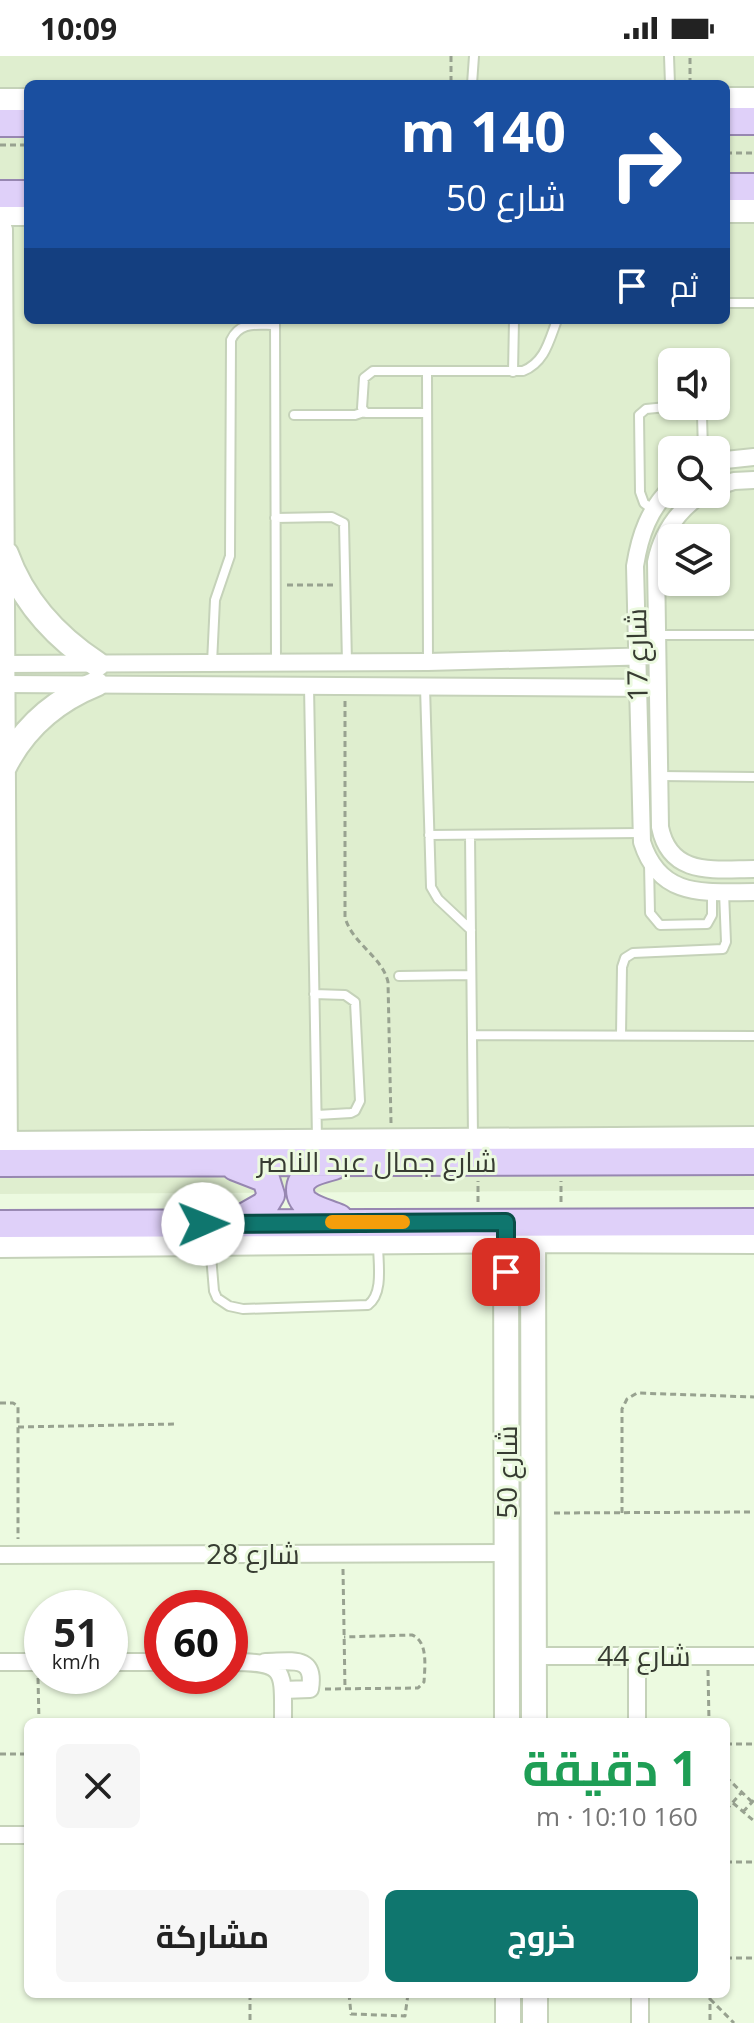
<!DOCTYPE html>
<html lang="ar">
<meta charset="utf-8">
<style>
:root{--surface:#fff;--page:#f6f6f6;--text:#222;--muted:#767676;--accent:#0f766e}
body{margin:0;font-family:"Open Sans",Cairo,sans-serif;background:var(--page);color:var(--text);direction:rtl;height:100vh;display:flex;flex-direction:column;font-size:30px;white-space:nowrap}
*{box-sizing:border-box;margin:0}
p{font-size:26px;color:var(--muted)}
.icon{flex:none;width:44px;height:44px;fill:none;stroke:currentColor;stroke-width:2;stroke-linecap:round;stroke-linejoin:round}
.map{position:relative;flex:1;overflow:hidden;direction:ltr}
.drawer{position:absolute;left:24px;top:1662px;width:706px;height:280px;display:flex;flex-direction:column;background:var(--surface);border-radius:12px;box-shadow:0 2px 6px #0004;direction:rtl}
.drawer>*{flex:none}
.guide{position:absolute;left:24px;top:24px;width:706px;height:244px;border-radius:12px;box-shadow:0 2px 6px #0004;direction:rtl;background:#1a4fa0;color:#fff;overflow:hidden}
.tools{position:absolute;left:658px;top:292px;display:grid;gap:16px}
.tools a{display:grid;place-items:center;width:72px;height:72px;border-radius:12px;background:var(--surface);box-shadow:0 2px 6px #0004;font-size:40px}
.speed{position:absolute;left:24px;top:1534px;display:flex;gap:16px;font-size:40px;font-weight:700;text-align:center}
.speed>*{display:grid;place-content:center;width:104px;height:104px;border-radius:50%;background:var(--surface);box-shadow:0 2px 6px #0004;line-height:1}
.speed small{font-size:20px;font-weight:400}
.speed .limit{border:12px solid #d22;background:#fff;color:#111}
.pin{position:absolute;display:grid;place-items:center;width:68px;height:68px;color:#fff;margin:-34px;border-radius:16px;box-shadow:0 4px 12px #0006}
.me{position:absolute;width:88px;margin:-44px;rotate:89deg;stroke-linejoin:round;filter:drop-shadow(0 0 6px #0008)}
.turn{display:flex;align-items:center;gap:28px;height:168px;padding:0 32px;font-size:36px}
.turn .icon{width:104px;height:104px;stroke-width:2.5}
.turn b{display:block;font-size:56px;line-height:68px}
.then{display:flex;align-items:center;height:76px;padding:0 32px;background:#0003;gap:16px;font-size:30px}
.round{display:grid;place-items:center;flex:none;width:84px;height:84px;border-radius:12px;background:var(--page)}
.head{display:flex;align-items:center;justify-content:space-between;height:136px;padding:0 32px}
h1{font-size:48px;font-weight:700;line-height:60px;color:#1e9e55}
.cta{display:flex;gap:16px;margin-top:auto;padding:16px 32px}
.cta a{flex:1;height:92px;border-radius:12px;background:var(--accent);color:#fff;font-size:32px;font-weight:700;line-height:92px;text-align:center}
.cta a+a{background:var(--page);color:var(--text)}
.status{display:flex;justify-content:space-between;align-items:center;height:56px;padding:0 40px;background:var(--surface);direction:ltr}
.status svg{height:22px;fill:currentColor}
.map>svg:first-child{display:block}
.built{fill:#dfeecf;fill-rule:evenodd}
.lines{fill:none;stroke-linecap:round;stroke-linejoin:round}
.lane-casing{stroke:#c5d2b9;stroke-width:12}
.street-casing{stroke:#c5d2b9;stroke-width:20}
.secondary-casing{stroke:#c5d2b9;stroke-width:28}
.primary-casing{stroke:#9787b1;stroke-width:30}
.path{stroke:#98a290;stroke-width:3;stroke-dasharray:6 4;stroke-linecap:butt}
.lane{stroke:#fff;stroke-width:8}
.street{stroke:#fff;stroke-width:16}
.secondary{stroke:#fff;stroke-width:24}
.primary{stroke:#dfd0f9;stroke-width:26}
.route-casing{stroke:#0a4d48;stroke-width:20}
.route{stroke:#0f766e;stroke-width:14}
.slow{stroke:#f59e0b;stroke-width:14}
.labels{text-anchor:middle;stroke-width:6;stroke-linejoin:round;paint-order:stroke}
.street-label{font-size:28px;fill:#373c32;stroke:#ecfae0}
</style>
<div class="status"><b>10:09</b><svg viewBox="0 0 49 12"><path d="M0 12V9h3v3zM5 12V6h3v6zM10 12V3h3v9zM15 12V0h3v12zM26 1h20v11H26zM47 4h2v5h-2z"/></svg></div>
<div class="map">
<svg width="754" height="1967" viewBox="0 0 754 1967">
<rect width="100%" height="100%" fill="#ecfae0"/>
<!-- built -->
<path class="built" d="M0,0H754V1134L0,1138ZM28,28H726V264H28ZM672,306H716V350H672ZM672,394H716V438H672ZM672,482H716V526H672Z"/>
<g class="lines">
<!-- lane casing -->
<g class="lane-casing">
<path id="lane" d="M669,0L670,28
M472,28L474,0
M726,247H754
M275,264L276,606
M427,315L428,606
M513,316L514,264
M694,350L702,360L703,394
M427,357H366L362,352L364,322L373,315H523C545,306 549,285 557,264
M294,359H355L364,356
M653,454L644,447L640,436L639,359L646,353L677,350
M275,462L332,461L344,467L347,607
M656,579H754
M212,607L215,544L230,500L231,284C240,265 257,269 275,269
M309,630L317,1083
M425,631L431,831L438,843L471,874
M659,720L754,721
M429,779L640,777
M470,779L473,1082
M649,808L650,857L660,869L707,868L712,859V836
M399,920L471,919
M314,938L345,939L355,946L360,1045L355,1055L351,1057L317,1059
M472,979L754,980
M621,979L622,911L625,902L633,897L723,893L726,886L724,836
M210,1188L214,1235L217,1242L229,1250L243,1253L368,1249C384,1237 378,1207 378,1188"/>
</g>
<!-- street casing -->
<g class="street-casing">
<path id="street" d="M716,405L754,401
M672,431C649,453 640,479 635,510L642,786C660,843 705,836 754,836
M716,431L734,425L754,424
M702,438C677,455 662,477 656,506L660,771C670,821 714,813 754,813
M1,608L428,606L655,600
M2,628L656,632
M0,1499L507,1497
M534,1600H754
M637,1600V1666
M0,1606H42
M110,1606H162
M230,1606C287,1606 283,1613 283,1666
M265,1606C290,1606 316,1598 310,1633L283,1634
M0,1779H28
M640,1938V1967"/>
</g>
<!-- secondary casing -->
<g class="secondary-casing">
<path id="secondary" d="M726,44H754
M0,45H28
M726,154H754
M0,157H28
M0,174L5,1107
M6,498C23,545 56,581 97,608
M3,713C23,672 54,645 96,628
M0,1088L754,1083
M533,1168L534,1666
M506,1172L507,1666
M0,1189L533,1184L754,1185
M508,1938V1967
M535,1938V1967"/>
</g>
<!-- primary casing -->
<g class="primary-casing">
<path id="primary" d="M726,65H754
M0,67H28
M726,131H754
M0,138H28
M0,1107L754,1105
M334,1110C321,1114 300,1117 300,1134C300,1141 304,1147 310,1150C318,1155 330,1158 339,1162
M235,1111L266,1123L271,1139L265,1149L235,1166
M0,1168L754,1166"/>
</g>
<!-- path -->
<path class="path" d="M451,0V28
M690,28V0
M0,89H28
M726,97H754
M287,529H336
M345,645V861C352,888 382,900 388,926L391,1067
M478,1146V1125
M561,1146V1125
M0,1347H13L18,1350V1483
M18,1371L177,1368
M554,1457L754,1456
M622,1457V1353L627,1343L637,1337L754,1341
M343,1513L345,1633
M708,1614L709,1666
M38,1622L39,1666
M325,1633L418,1632L424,1626C425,1610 428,1585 412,1579L344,1581
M726,1688H754
M0,1698H28
M726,1721L752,1746
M733,1747L754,1765
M726,1754L742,1736
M743,1756L754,1744
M726,1806H754
M726,1902H754
M250,1938V1967
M349,1938L351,1958L405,1960L408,1938
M710,1938V1967
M710,1943L734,1967"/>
<!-- lane -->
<use href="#lane" class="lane"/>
<!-- street -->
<use href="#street" class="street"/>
<!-- secondary -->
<use href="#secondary" class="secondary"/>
<!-- primary -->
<use href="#primary" class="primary"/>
</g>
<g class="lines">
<!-- route casing -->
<g class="route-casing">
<path id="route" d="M203,1168L506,1166V1216"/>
</g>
<!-- route -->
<use href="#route" class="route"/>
<!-- slow -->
<path class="slow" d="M332,1166H403"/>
</g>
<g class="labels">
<!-- street labels -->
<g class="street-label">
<text transform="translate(637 599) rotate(-91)" y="10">شارع 17</text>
<text x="377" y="1116">شارع جمال عبد الناصر</text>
<text transform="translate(507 1416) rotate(-90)" y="10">شارع 50</text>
<text x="253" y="1508">شارع 28</text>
<text x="644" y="1610">شارع 44</text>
</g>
</g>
</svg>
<div class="tools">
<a><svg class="icon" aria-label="sound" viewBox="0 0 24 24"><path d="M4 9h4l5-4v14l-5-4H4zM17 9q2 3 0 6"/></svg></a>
<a><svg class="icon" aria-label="search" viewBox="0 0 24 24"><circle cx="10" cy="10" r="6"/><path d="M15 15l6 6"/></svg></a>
<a><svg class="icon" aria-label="layers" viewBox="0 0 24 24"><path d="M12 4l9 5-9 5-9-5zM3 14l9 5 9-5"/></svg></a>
</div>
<div class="speed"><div>51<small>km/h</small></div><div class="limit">60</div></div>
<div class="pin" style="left:506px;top:1216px;background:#d93025"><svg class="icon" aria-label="arrive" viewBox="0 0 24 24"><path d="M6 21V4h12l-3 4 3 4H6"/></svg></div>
<svg class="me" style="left:203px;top:1168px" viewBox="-20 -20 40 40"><circle r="19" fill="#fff"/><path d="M0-13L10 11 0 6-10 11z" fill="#0f766e"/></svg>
<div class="guide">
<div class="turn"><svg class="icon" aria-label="right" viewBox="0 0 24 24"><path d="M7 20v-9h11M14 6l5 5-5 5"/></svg><div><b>140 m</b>شارع 50</div></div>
<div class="then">ثم<svg class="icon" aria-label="arrive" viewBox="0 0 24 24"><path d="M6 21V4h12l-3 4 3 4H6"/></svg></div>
</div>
<section class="drawer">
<div class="head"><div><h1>1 دقيقة</h1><p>160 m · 10:10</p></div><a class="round"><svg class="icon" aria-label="close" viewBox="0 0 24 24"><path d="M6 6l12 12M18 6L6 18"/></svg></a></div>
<div class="cta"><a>خروج</a><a>مشاركة</a></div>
</section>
</div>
